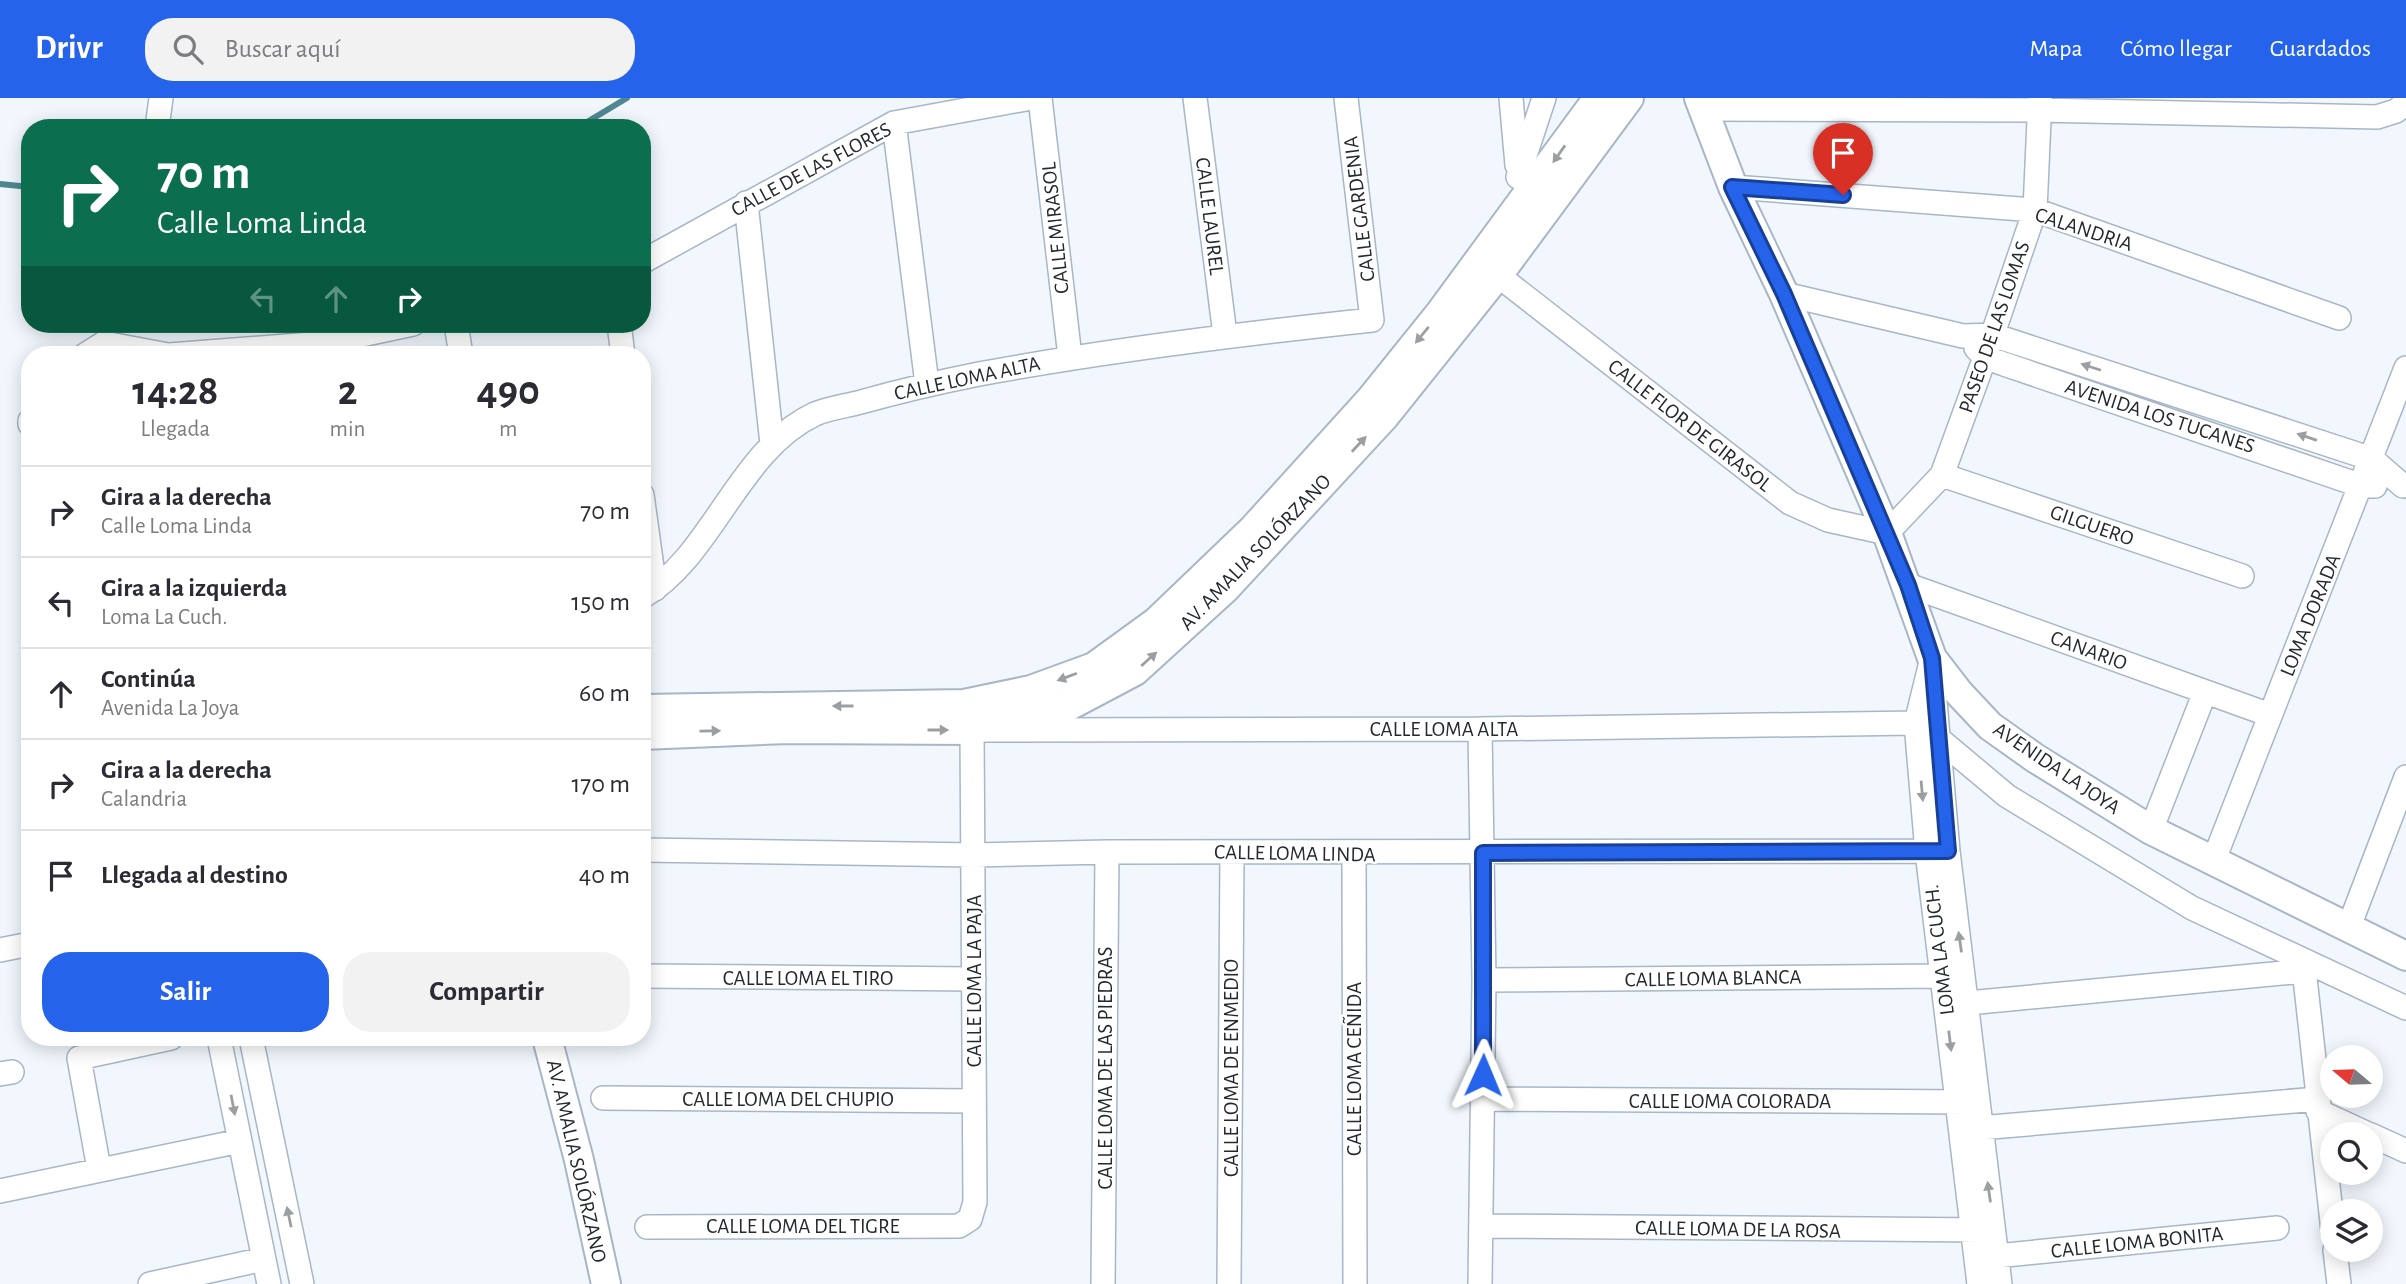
<!DOCTYPE html>
<html lang="es">
<meta charset="utf-8">
<style>
:root{--surface:#fff;--page:#f2f2f3;--text:#2b2b33;--muted:#7c7c81;--line:#e1e1e2;--accent:#2563eb}
body{margin:0;font-family:"Alegreya Sans",sans-serif;background:var(--page);color:var(--text);height:100vh;display:flex;flex-direction:column;font-size:26px;white-space:nowrap}
*{box-sizing:border-box;margin:0}
p{font-size:23px;color:var(--muted)}
.icon{flex:none;width:38px;height:38px;fill:none;stroke:currentColor;stroke-width:2;stroke-linecap:round;stroke-linejoin:round}
.map{position:relative;flex:1;overflow:hidden}
.details{position:absolute;left:21px;top:248px;width:630px;height:700px;display:flex;flex-direction:column;background:var(--surface);border-radius:28px;box-shadow:0 4px 18px #0003}
.details>*{flex:none}
.guide{position:absolute;left:21px;top:21px;width:630px;height:214px;border-radius:28px;box-shadow:0 4px 18px #0003;background:#0b6e4f;color:#fff;overflow:hidden}
.needle{width:46px;rotate:289deg}
.fabs{position:absolute;left:2320px;top:947px;display:grid;gap:14px}
.fabs a{display:grid;place-items:center;width:63px;height:63px;border-radius:50%;background:var(--surface);box-shadow:0 4px 18px #0003;font-size:35px}
.pin{position:absolute;display:grid;place-items:center;width:60px;height:60px;color:#fff;margin:-72px -30px;border-radius:50% 50% 50% 0;rotate:-45deg;box-shadow:0 0 7px #0007}
.pin .icon{rotate:45deg}
.me{position:absolute;width:77px;margin:-38px;rotate:1deg;stroke-linejoin:round;filter:drop-shadow(0 0 5px #0008)}
.turn{display:flex;align-items:center;gap:24px;height:147px;padding:0 21px;font-size:32px}
.turn .icon{width:91px;height:91px;stroke-width:2.5}
.turn b{display:block;font-size:49px;line-height:60px}
.lanes{display:flex;align-items:center;height:66px;padding:0 21px;background:#0003;justify-content:center;gap:35px;direction:ltr}
.lanes .off{opacity:.35}
.eta{display:flex;justify-content:space-evenly;align-items:center;height:119px;text-align:center}
.eta b{font-size:42px;font-weight:700;line-height:49px}
.cta{display:flex;gap:14px;margin-top:auto;padding:14px 21px}
.cta a{flex:1;height:80px;border-radius:28px;background:var(--accent);color:#fff;font-size:28px;font-weight:700;line-height:80px;text-align:center}
.cta a+a{background:var(--page);color:var(--text)}
ul{padding:0;list-style:none}
li{display:flex;align-items:center;gap:21px;height:91px;padding:0 21px;border-top:2px solid var(--line)}
li div{flex:1}
li b{display:block;font-size:26px}
li em{font-style:normal}
header{display:flex;align-items:center;gap:42px;box-sizing:border-box;height:98px;padding:0 35px;background:var(--accent);color:#fff}
header strong{font-size:33px}
nav{display:flex;gap:38px;margin-inline-start:auto;font-size:24px}
.search{width:490px;height:63px;background:var(--page);display:flex;align-items:center;gap:18px;box-sizing:border-box;padding:0 24px;border-radius:28px;color:var(--muted);font-size:26px}
.map>svg:first-child{display:block}
.lines{fill:none;stroke-linecap:round;stroke-linejoin:round}
.stream{stroke:#4f8891;stroke-width:6}
.minor-casing{stroke:#a9b6c6;stroke-width:26}
.major-casing{stroke:#a9b6c6;stroke-width:32}
.minor{stroke:#fff;stroke-width:23}
.major{stroke:#fff;stroke-width:28}
.oneway{fill:#9c9fa1}
.route-casing{stroke:#184099;stroke-width:18}
.route{stroke:#2563eb;stroke-width:12}
.labels{text-anchor:middle;stroke-width:5;stroke-linejoin:round;paint-order:stroke}
.street-label{font-size:21px;fill:#24292f;stroke:#fff}
</style>
<header>
<strong>Drivr</strong>
<div class="search"><svg class="icon" aria-label="search" viewBox="0 0 24 24"><circle cx="10" cy="10" r="6"/><path d="M15 15l6 6"/></svg>Buscar aquí</div>
<nav><a>Mapa</a><a>Cómo llegar</a><a>Guardados</a></nav>
</header>
<div class="map">
<svg width="2406" height="1186" viewBox="0 0 2406 1186">
<rect width="100%" height="100%" fill="#f1f7fd"/>
<g class="lines">
<!-- stream -->
<path class="stream" d="M577,30L627,0
M0,86L30,89"/>
<!-- minor casing -->
<g class="minor-casing">
<path id="minor" d="M1040,0L1070,259
M1195,0L1225,237
M1511,0L1517,67
M1703,11L2039,12L2377,19L2396,13L2406,5
M894,25L927,286
M157,30L161,0
M1518,79L1544,0
M1733,89L2035,112L2339,220
M746,105L772,346
M642,164L894,25L1031,0
M1509,186L1790,405L1828,422L1887,435L1942,377L1985,259L2035,112L2040,0
M1784,196L1963,238L1992,237L2011,243L2372,361L2403,388
M456,226L461,257
M619,226L623,257
M1976,250L1985,259L2004,266L2362,388H2375
M85,257L104,245L168,257
M169,257L324,245L413,226
M30,323V326
M1942,377L2242,478
M642,397L655,491
M1908,487L2270,617
M642,499C713,458 738,352 815,316C829,310 846,308 861,304C900,293 939,284 979,276C1109,252 1240,236 1372,222L1346,0
M1932,560L1916,625L1927,754L1979,1186
M1933,580L1948,753L2000,1186
M1933,636L2007,698L2192,810L2406,910
M2151,732L2205,594
M642,752L974,757L1107,754L1948,753
M1354,756L1355,1186
M2213,764L2406,270
M2348,831L2406,679
M0,852L30,846
M2303,862L2333,1133
M642,878L974,881
M1484,882L1942,878
M1968,905L2304,873
M219,940L269,1186
M251,940L302,1186
M0,976L12,974
M603,1000L973,1003
M1483,1001L1970,1004
M2318,1013L2368,1036
M1980,1030L2317,1001
M2371,1037L2406,1053
M99,1071L79,960L171,940
M0,1093L240,1043
M1481,1128L1985,1132
M647,1129L959,1128L970,1121L975,1104L972,632L1480,631L1916,625
M2335,1152L2339,1186
M1996,1158L2277,1130
M150,1186L264,1161
M1103,1186L1107,754
M1229,1186L1232,754
M1480,1186L1484,882L1480,631"/>
</g>
<!-- major casing -->
<g class="major-casing">
<path id="major" d="M1699,0L1733,89L1784,196L1887,435L1932,560L1959,595L1990,628L2035,660L2151,732L2406,858
M642,611L964,606L1031,592L1094,569L1156,524L1253,431L1370,302L1440,215L1598,0
M642,637L787,631L972,632L1067,609L1135,573L1225,491L1384,319L1504,169L1629,0
M547,940L579,1062L606,1186"/>
</g>
<!-- minor -->
<use href="#minor" class="minor"/>
<!-- major -->
<use href="#major" class="major"/>
</g>
<!-- one-way arrows -->
<defs><path id="oneway-solid" d="M-6-.8H1V-3.2L6.5 0L1 3.2V.8H-6Z" transform="scale(1.75)"/></defs>
<g class="oneway">
<use href="#oneway-solid" transform="translate(1559 56) rotate(125)"/>
<use href="#oneway-solid" transform="translate(1422 237) rotate(129)"/>
<use href="#oneway-solid" transform="translate(2091 269) rotate(-162)"/>
<use href="#oneway-solid" transform="translate(2307 339) rotate(-161)"/>
<use href="#oneway-solid" transform="translate(1359 346) rotate(-47)"/>
<use href="#oneway-solid" transform="translate(1149 561) rotate(-42)"/>
<use href="#oneway-solid" transform="translate(1067 579) rotate(159)"/>
<use href="#oneway-solid" transform="translate(843 608) rotate(180)"/>
<use href="#oneway-solid" transform="translate(938 632)"/>
<use href="#oneway-solid" transform="translate(710 633) rotate(-1)"/>
<use href="#oneway-solid" transform="translate(1922 693) rotate(85)"/>
<use href="#oneway-solid" transform="translate(1960 844) rotate(-98)"/>
<use href="#oneway-solid" transform="translate(1950 943) rotate(83)"/>
<use href="#oneway-solid" transform="translate(233 1007) rotate(79)"/>
<use href="#oneway-solid" transform="translate(1989 1094) rotate(-98)"/>
<use href="#oneway-solid" transform="translate(289 1119) rotate(-102)"/>
</g>
<g class="lines">
<!-- route casing -->
<g class="route-casing">
<path id="route" d="M1483,977V755L1948,753L1932,560L1908,487L1784,196L1732,89L1843,97"/>
</g>
<!-- route -->
<use href="#route" class="route"/>
</g>
<g class="labels">
<!-- street labels -->
<g class="street-label">
<text transform="translate(811 71) rotate(-28)" y="7">CALLE DE LAS FLORES</text>
<text transform="translate(1359 111) rotate(-97)" y="7">CALLE GARDENIA</text>
<text transform="translate(1210 118) rotate(83)" y="7">CALLE LAUREL</text>
<text transform="translate(1055 130) rotate(-96)" y="7">CALLE MIRASOL</text>
<text transform="translate(2084 131) rotate(18)" y="7">CALANDRIA</text>
<text transform="translate(1994 229) rotate(-71)" y="7">PASEO DE LAS LOMAS</text>
<text transform="translate(967 280) rotate(-12)" y="7">CALLE LOMA ALTA</text>
<text transform="translate(2160 318) rotate(18)" y="7">AVENIDA LOS TUCANES</text>
<text transform="translate(1690 327) rotate(38)" y="7">CALLE FLOR DE GIRASOL</text>
<text transform="translate(2092 427) rotate(19)" y="7">GILGUERO</text>
<text transform="translate(1255 454) rotate(-46)" y="7">AV. AMALIA SOLÓRZANO</text>
<text transform="translate(2310 517) rotate(-68)" y="7">LOMA DORADA</text>
<text transform="translate(2089 552) rotate(20)" y="7">CANARIO</text>
<text x="1444" y="638">CALLE LOMA ALTA</text>
<text transform="translate(2057 670) rotate(34)" y="7">AVENIDA LA JOYA</text>
<text transform="translate(1295 755) rotate(1)" y="7">CALLE LOMA LINDA</text>
<text transform="translate(1939 852) rotate(-97)" y="7">LOMA LA CUCH.</text>
<text x="808" y="887">CALLE LOMA EL TIRO</text>
<text transform="translate(1713 880) rotate(-1)" y="7">CALLE LOMA BLANCA</text>
<text transform="translate(974 883) rotate(-90)" y="7">CALLE LOMA LA PAJA</text>
<text transform="translate(1105 970) rotate(-90)" y="7">CALLE LOMA DE LAS PIEDRAS</text>
<text transform="translate(1231 970) rotate(-90)" y="7">CALLE LOMA DE ENMEDIO</text>
<text transform="translate(1354 971) rotate(-90)" y="7">CALLE LOMA CEÑIDA</text>
<text x="788" y="1008">CALLE LOMA DEL CHUPIO</text>
<text x="1730" y="1010">CALLE LOMA COLORADA</text>
<text transform="translate(577 1063) rotate(77)" y="7">AV. AMALIA SOLÓRZANO</text>
<text x="803" y="1135">CALLE LOMA DEL TIGRE</text>
<text transform="translate(1738 1131) rotate(1)" y="7">CALLE LOMA DE LA ROSA</text>
<text transform="translate(2137 1144) rotate(-6)" y="7">CALLE LOMA BONITA</text>
</g>
</g>
</svg>
<div class="fabs">
<a><svg class="needle" viewBox="-14 -14 28 28"><path d="M0-13l5 13h-10z" fill="#e53935"/><path d="M0 13l5-13h-10z" fill="#7c7c81"/></svg></a>
<a><svg class="icon" aria-label="search" viewBox="0 0 24 24"><circle cx="10" cy="10" r="6"/><path d="M15 15l6 6"/></svg></a>
<a><svg class="icon" aria-label="layers" viewBox="0 0 24 24"><path d="M12 4l9 5-9 5-9-5zM3 14l9 5 9-5"/></svg></a>
</div>
<div class="pin" style="left:1843px;top:97px;background:#d93025"><svg class="icon" aria-label="arrive" viewBox="0 0 24 24"><path d="M6 21V4h12l-3 4 3 4H6"/></svg></div>
<svg class="me" style="left:1483px;top:977px" viewBox="-20 -20 40 40"><path d="M0-17L14 15 0 8-14 15z" fill="#2563eb" stroke="#fff" stroke-width="4"/></svg>
<div class="guide">
<div class="turn"><svg class="icon" aria-label="right" viewBox="0 0 24 24"><path d="M7 20v-9h11M14 6l5 5-5 5"/></svg><div><b>70 m</b>Calle Loma Linda</div></div>
<div class="lanes"><svg class="icon off" aria-label="left" viewBox="0 0 24 24"><path d="M17 20v-9H6M10 6l-5 5 5 5"/></svg><svg class="icon off" aria-label="ahead" viewBox="0 0 24 24"><path d="M12 20V5M6 11l6-6 6 6"/></svg><svg class="icon" aria-label="right" viewBox="0 0 24 24"><path d="M7 20v-9h11M14 6l5 5-5 5"/></svg></div>
</div>
<section class="details">
<div class="eta">
<div><b>14:28</b><p>Llegada</p></div>
<div><b>2</b><p>min</p></div>
<div><b>490</b><p>m</p></div>
</div>
<ul>
<li><svg class="icon" aria-label="right" viewBox="0 0 24 24"><path d="M7 20v-9h11M14 6l5 5-5 5"/></svg><div><b>Gira a la derecha</b><p>Calle Loma Linda</p></div><em>70 m</em></li>
<li><svg class="icon" aria-label="left" viewBox="0 0 24 24"><path d="M17 20v-9H6M10 6l-5 5 5 5"/></svg><div><b>Gira a la izquierda</b><p>Loma La Cuch.</p></div><em>150 m</em></li>
<li><svg class="icon" aria-label="ahead" viewBox="0 0 24 24"><path d="M12 20V5M6 11l6-6 6 6"/></svg><div><b>Continúa</b><p>Avenida La Joya</p></div><em>60 m</em></li>
<li><svg class="icon" aria-label="right" viewBox="0 0 24 24"><path d="M7 20v-9h11M14 6l5 5-5 5"/></svg><div><b>Gira a la derecha</b><p>Calandria</p></div><em>170 m</em></li>
<li><svg class="icon" aria-label="arrive" viewBox="0 0 24 24"><path d="M6 21V4h12l-3 4 3 4H6"/></svg><div><b>Llegada al destino</b></div><em>40 m</em></li>
</ul>
<div class="cta"><a>Salir</a><a>Compartir</a></div>
</section>
</div>
